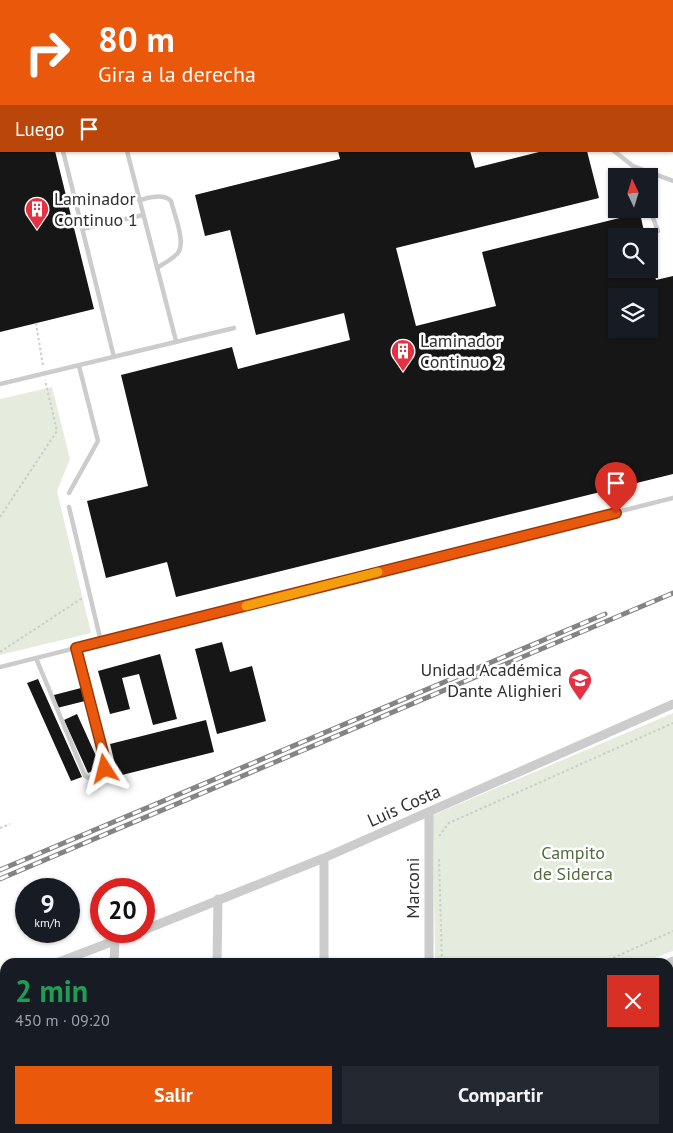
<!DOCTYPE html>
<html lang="es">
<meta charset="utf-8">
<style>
:root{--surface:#171b24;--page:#242831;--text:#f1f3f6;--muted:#9ea1a6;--accent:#ea580c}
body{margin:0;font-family:"PT Sans",sans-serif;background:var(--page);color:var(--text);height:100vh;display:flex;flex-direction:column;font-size:19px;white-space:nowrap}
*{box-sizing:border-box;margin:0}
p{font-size:16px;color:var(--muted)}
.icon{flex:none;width:28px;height:28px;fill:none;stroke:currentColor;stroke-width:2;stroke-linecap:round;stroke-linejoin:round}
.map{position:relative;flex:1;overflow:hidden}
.details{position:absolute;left:0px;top:958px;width:674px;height:176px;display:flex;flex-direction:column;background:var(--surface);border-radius:15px 15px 0 0;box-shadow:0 1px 4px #0004}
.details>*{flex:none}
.hud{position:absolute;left:0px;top:0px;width:674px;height:152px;box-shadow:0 1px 4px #0004;background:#ea580c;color:#fff;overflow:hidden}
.needle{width:32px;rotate:356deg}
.fabs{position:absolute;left:608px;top:168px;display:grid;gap:10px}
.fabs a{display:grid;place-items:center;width:50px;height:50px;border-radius:0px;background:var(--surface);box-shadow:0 1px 4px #0004;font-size:25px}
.speed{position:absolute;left:15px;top:878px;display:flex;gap:10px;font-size:25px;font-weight:700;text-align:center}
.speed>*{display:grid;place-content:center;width:65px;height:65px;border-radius:50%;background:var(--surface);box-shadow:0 1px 4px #0004;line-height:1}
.speed small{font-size:12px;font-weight:400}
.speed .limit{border:8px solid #d22;background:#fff;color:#111}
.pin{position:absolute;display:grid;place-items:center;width:42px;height:42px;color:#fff;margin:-51px -21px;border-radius:50% 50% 50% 0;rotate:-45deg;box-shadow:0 0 5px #0007}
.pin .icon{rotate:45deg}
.me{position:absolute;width:55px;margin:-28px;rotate:351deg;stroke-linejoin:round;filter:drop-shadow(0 0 4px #0008)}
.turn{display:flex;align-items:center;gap:18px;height:105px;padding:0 15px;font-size:22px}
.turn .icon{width:65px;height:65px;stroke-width:2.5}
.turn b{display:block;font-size:35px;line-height:42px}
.then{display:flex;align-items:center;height:48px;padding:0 15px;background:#0003;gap:10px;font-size:19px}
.round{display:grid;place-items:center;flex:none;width:52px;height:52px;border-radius:0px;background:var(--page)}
.overview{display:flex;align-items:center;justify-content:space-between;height:85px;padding:0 15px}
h1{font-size:30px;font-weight:700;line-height:38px;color:#1e9e55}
.action{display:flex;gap:10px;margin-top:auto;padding:10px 15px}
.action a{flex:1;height:58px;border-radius:0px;background:var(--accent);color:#fff;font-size:20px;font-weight:700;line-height:58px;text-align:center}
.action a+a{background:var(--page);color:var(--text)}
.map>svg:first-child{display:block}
.green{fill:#e5ecdd}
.building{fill:#161616;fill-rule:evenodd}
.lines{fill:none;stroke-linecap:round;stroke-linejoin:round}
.path{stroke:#ccc;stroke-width:2;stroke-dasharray:2.5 2.5;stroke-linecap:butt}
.service{stroke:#ccc;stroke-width:4.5}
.minor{stroke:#ccc;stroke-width:9}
.rail-casing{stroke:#848484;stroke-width:5}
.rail{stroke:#fff;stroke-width:3;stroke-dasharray:9;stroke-linecap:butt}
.route-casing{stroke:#983908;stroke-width:12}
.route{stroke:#ea580c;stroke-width:9}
.slow{stroke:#f59e0b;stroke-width:9}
.labels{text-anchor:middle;stroke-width:5;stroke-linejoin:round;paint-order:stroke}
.poi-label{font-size:18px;fill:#2f2f2f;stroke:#fff;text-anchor:start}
.street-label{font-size:18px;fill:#2f2f2f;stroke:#fff}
.park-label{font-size:18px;fill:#536b3c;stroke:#fff}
</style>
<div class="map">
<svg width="673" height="1133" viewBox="0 0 673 1133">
<rect width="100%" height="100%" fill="#fff"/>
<!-- green -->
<path class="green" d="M52,387L70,459L57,491L91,633L0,655V399Z
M673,713V951L644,962H435L433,815Z
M277,1129H425V1133H267Z
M433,1129H532L522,1133H434Z
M571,1129H628V1133H573Z"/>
<!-- building -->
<path class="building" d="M0,151H55L94,309L0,332Z
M338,151H470L475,168L543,151H587L599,198L396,248L416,326L496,306L482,252L640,213L645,236H616V269H649V252L656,280L673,276V474L176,597L167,562L106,578L87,501L148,486L121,375L232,347L238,369L350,340L344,313L256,335L230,230L205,236L195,195L340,159ZM616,296H649V329H616Z
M222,642L230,672L252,666L266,721L217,734L195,649Z
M160,654L177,719L153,725L139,674L122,678L130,709L110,714L98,671Z
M38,679L82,777L71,781L27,683Z
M81,688L85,701L57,708L54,695Z
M77,714L101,767L88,773L64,720Z
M206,720L214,752L118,776L110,744Z"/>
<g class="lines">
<!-- path -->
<path class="path" d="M36,323L43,366
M0,517L57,431L45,380
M0,652L84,597
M0,828L10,824
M439,836L449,823L673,723
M439,859L442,962
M604,962L673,931"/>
<!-- service -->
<path class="service" d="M184,0V1
M421,0L423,1
M474,1V0
M672,73H673
M672,128H673
M63,151L114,357
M127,151L176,341
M614,151L633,166L673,181
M633,166L637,176
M139,200C149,198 163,193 171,201C174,214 187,244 177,254C171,260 163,264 157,268
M649,207L658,231
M82,229L143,215
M0,384L234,328
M69,493L98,441L79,366
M69,507L101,642
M36,658L85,776C98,784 105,772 105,760L76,648
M0,667L673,498"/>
<!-- minor -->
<path class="minor" d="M429,813V962
M324,858V962
M144,930L324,858L673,704
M59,962L140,931
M114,962L115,942
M217,962L218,899
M669,963L673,961
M0,985L5,983
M10,1129V1133
M563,1129L566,1133
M113,1133V1129
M214,1133V1129
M256,1133L266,1129
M429,1133V1129
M533,1133L543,1129"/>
<!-- rail casing -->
<g class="rail-casing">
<path id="rail" d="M0,870L605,614
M0,879L673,593"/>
</g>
<!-- rail -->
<use href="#rail" class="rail"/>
</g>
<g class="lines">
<!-- route casing -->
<g class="route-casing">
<path id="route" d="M105,769V760L76,648L616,513"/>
</g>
<!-- route -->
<use href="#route" class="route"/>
<!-- slow -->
<path class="slow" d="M246,606L378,572"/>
</g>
<!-- icons -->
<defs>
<g id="building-pin" transform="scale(1.25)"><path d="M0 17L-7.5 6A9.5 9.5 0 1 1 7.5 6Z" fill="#e53243" stroke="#fff"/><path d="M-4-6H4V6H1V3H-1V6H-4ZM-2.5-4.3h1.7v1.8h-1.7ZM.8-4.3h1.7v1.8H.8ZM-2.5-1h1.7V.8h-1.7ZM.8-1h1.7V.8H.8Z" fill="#fff"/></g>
<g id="university-pin" transform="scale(1.25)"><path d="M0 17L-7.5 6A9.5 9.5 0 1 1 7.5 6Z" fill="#e53243" stroke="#fff"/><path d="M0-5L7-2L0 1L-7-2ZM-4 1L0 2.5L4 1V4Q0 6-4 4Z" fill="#fff"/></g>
</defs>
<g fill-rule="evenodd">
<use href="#building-pin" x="37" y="209"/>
<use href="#building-pin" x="403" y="351"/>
<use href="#university-pin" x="580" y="680"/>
</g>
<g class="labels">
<!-- poi labels -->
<g class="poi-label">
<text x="54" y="205">Laminador<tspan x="54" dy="21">Continuo 1</tspan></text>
<text x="420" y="347">Laminador<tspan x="420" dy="21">Continuo 2</tspan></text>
<text x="562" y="676" text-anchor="end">Unidad Académica<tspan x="562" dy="21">Dante Alighieri</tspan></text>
</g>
<!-- street labels -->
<g class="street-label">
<text transform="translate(404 806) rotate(-24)" y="6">Luis Costa</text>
<text transform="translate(413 888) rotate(-90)" y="6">Marconi</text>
</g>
<!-- park labels -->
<g class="park-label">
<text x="573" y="859">Campito<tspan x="573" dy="21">de Siderca</tspan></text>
</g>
</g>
</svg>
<div class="fabs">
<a><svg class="needle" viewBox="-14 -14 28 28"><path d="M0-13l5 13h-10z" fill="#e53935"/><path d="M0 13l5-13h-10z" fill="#9ea1a6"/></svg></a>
<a><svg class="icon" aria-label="search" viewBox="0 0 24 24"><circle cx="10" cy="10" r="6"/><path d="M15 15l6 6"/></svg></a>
<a><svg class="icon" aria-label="layers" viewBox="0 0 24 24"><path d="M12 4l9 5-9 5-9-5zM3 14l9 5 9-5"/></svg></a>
</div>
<div class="speed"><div>9<small>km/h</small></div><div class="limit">20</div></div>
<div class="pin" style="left:616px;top:513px;background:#d93025"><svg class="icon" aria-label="arrive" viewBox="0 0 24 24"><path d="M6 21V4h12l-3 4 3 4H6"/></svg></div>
<svg class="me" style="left:105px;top:769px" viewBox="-20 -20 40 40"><path d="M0-17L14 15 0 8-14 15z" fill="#ea580c" stroke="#fff" stroke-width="4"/></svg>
<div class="hud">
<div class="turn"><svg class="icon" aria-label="right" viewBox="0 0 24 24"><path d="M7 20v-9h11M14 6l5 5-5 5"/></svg><div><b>80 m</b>Gira a la derecha</div></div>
<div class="then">Luego<svg class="icon" aria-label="arrive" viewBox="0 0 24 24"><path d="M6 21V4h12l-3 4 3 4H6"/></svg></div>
</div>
<section class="details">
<div class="overview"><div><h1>2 min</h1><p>450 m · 09:20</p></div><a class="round" style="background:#d93025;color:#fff"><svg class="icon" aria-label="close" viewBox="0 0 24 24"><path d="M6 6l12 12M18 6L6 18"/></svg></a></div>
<div class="action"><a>Salir</a><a>Compartir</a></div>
</section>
</div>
